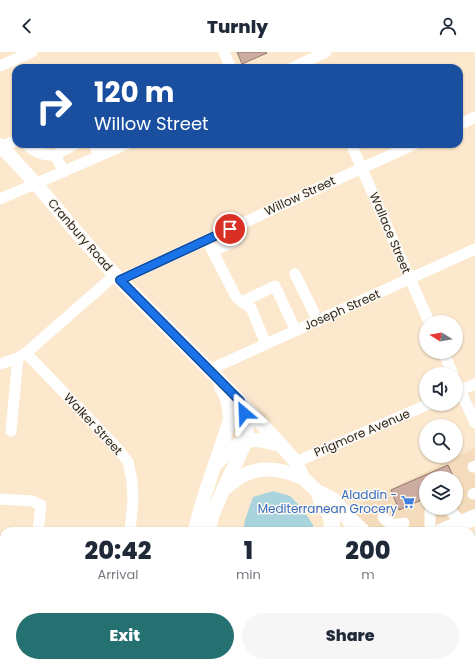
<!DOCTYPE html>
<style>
:root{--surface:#fff;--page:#f6f6f7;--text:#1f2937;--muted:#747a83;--accent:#257071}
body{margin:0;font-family:Poppins,sans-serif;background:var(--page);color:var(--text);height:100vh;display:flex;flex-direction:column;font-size:15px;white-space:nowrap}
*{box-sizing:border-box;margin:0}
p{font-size:13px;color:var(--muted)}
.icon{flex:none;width:22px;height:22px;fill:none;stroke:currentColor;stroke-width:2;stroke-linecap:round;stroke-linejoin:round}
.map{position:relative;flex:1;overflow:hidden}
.sheet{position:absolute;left:0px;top:475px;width:475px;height:140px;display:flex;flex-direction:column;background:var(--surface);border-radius:12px 12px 0 0;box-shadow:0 1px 3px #0004}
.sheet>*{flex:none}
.top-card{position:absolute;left:12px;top:12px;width:451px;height:84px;border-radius:12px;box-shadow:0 1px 3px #0004;background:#1a4fa0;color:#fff;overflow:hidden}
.needle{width:26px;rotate:281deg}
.tools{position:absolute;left:419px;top:263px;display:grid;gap:8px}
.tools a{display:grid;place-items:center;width:44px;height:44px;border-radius:50%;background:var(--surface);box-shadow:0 1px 3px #0004;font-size:20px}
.pin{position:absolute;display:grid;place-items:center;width:34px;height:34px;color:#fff;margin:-17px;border:2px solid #fff;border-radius:50%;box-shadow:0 1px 4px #0007}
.me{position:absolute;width:44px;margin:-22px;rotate:334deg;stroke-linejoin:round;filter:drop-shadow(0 0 3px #0008)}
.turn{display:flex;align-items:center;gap:14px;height:84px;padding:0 16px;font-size:18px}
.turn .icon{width:52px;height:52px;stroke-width:2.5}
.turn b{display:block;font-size:28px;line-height:34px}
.eta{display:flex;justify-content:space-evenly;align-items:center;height:68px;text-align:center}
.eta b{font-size:24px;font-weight:800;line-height:28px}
.primary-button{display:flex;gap:8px;margin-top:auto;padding:8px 16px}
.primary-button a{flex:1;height:46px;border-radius:24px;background:var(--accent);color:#fff;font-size:16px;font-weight:800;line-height:46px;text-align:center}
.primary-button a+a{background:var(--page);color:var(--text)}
header{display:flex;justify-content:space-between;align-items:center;height:52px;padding:0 16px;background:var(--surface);font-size:18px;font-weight:800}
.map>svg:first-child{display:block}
.built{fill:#f3dbbb;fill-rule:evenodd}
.water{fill:#a9d3dd}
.building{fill:#ccaba1;stroke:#96776e}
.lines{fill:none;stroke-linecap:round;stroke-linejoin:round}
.minor{stroke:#fff;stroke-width:11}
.major{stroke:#fff;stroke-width:14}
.highway{stroke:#fff;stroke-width:16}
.route-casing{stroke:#114b97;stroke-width:10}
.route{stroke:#1a73e8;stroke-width:7}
.labels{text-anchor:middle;stroke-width:3;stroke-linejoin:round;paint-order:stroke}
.street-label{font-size:12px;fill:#2b241a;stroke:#fcf8f2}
.shop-label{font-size:12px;fill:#366cbe;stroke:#fcf8f2;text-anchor:end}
</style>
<header><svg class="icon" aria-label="back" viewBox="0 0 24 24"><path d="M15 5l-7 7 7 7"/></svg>Turnly<svg class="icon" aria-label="person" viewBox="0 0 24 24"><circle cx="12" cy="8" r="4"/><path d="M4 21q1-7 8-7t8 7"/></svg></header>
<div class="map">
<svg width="475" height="615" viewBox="0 0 475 615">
<rect width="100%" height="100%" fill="#fce8cd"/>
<!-- built -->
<path class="built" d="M475,396V465L442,479H362L343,460ZM426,426H456V456H426Z
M227,611H447L449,615H229Z"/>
<!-- water -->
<path class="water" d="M273,439L290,444L302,456L313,473V479H243L245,468L253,445Z"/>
<!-- building -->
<path class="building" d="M237,0H266L267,1L242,12Z
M448,413L454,426H426V446L399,458L391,438Z
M0,511H4V565H0Z
M475,522V565L471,560V524Z
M339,611H408V615H339Z"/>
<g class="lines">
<!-- minor -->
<path class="minor" d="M224,0L231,16
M0,14L32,0
M292,16L326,0
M459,73L475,65
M26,92C34,100 44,104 55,103
M94,92L99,104
M351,92L429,270
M2,95L16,88
M64,120L55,103L76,92
M0,147L127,92
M207,188L234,241L237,246L251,256L266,292
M213,199L235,189L230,177
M295,222L318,269
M120,228L362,116L415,92
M242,250L275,234L296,279
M443,300L453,322
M26,301L118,397L128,410L132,429L133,448L130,479
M0,312L18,306L26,301L115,223
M209,318L475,197
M456,329L475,371
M456,340L475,332
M11,379L18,306
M296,410L429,352
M473,415L475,414
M473,442L475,441
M0,447L32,449L41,453L38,479
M447,456L462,470
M383,465C389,473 395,473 404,471
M430,479V460
M0,504H4
M319,615L320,611
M421,615V611"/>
<!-- major -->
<path class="major" d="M0,93L36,132L86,191L115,223L240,349L281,393L296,410L303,426L319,441
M217,411C227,400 239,388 255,388C264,388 272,391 281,393
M227,435C231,432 236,427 242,424C261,413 284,418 303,426
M195,479C203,440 219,405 230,367C229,355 228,345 221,335
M209,479L212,464L223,438L246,389L247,373L241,352
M471,593H475
M214,611L216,615
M227,611L229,615"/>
<!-- highway -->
<path class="highway" d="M319,441L334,449L349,467L362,479
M319,441L321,449L327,457L330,463L332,470V479
M442,479L475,465
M471,498L475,492
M0,595H4
M447,611L449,615
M55,615L80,611"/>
</g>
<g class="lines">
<!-- route casing -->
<g class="route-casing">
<path id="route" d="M230,177L120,228L240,349L244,361"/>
</g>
<!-- route -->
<use href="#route" class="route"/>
</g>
<!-- icons -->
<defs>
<g id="supermarket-bare" transform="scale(1.08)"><path d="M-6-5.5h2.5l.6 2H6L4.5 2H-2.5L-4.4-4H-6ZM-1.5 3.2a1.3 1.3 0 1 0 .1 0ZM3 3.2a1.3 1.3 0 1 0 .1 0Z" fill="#3f7fe0" stroke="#fcf8f2" stroke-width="2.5" paint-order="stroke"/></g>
</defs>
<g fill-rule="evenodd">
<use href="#supermarket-bare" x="408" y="450"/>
</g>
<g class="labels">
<!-- street labels -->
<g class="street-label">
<text transform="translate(300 144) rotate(-25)" y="4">Willow Street</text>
<text transform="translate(390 181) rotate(67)" y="4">Wallace Street</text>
<text transform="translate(80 183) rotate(49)" y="4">Cranbury Road</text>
<text transform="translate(342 258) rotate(-24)" y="4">Joseph Street</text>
<text transform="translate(93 372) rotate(47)" y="4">Walker Street</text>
<text transform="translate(362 381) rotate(-23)" y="4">Prigmore Avenue</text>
</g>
<!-- shop labels -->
<g class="shop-label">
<text x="397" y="447">Aladdin -<tspan x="397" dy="14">Mediterranean Grocery</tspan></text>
</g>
</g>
</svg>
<div class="tools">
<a><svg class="needle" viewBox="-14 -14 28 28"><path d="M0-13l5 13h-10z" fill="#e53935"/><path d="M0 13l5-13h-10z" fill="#747a83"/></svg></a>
<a><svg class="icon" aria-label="sound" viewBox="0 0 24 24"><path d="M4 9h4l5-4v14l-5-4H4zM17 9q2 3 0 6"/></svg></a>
<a><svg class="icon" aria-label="search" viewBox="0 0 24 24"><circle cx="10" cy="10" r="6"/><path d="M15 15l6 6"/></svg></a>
<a><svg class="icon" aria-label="layers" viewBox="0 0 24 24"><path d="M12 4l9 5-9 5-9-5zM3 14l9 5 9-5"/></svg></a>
</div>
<div class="pin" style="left:230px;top:177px;background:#d93025"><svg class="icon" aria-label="arrive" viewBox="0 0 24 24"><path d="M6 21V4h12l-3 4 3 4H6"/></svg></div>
<svg class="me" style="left:244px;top:361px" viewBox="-20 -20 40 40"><path d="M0-17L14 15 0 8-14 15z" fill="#1a73e8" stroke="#fff" stroke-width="4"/></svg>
<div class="top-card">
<div class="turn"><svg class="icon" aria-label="right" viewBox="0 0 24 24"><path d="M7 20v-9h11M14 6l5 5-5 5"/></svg><div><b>120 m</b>Willow Street</div></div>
</div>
<section class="sheet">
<div class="eta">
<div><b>20:42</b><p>Arrival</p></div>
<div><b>1</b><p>min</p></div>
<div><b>200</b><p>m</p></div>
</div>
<div class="primary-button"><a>Exit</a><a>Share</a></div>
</section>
</div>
